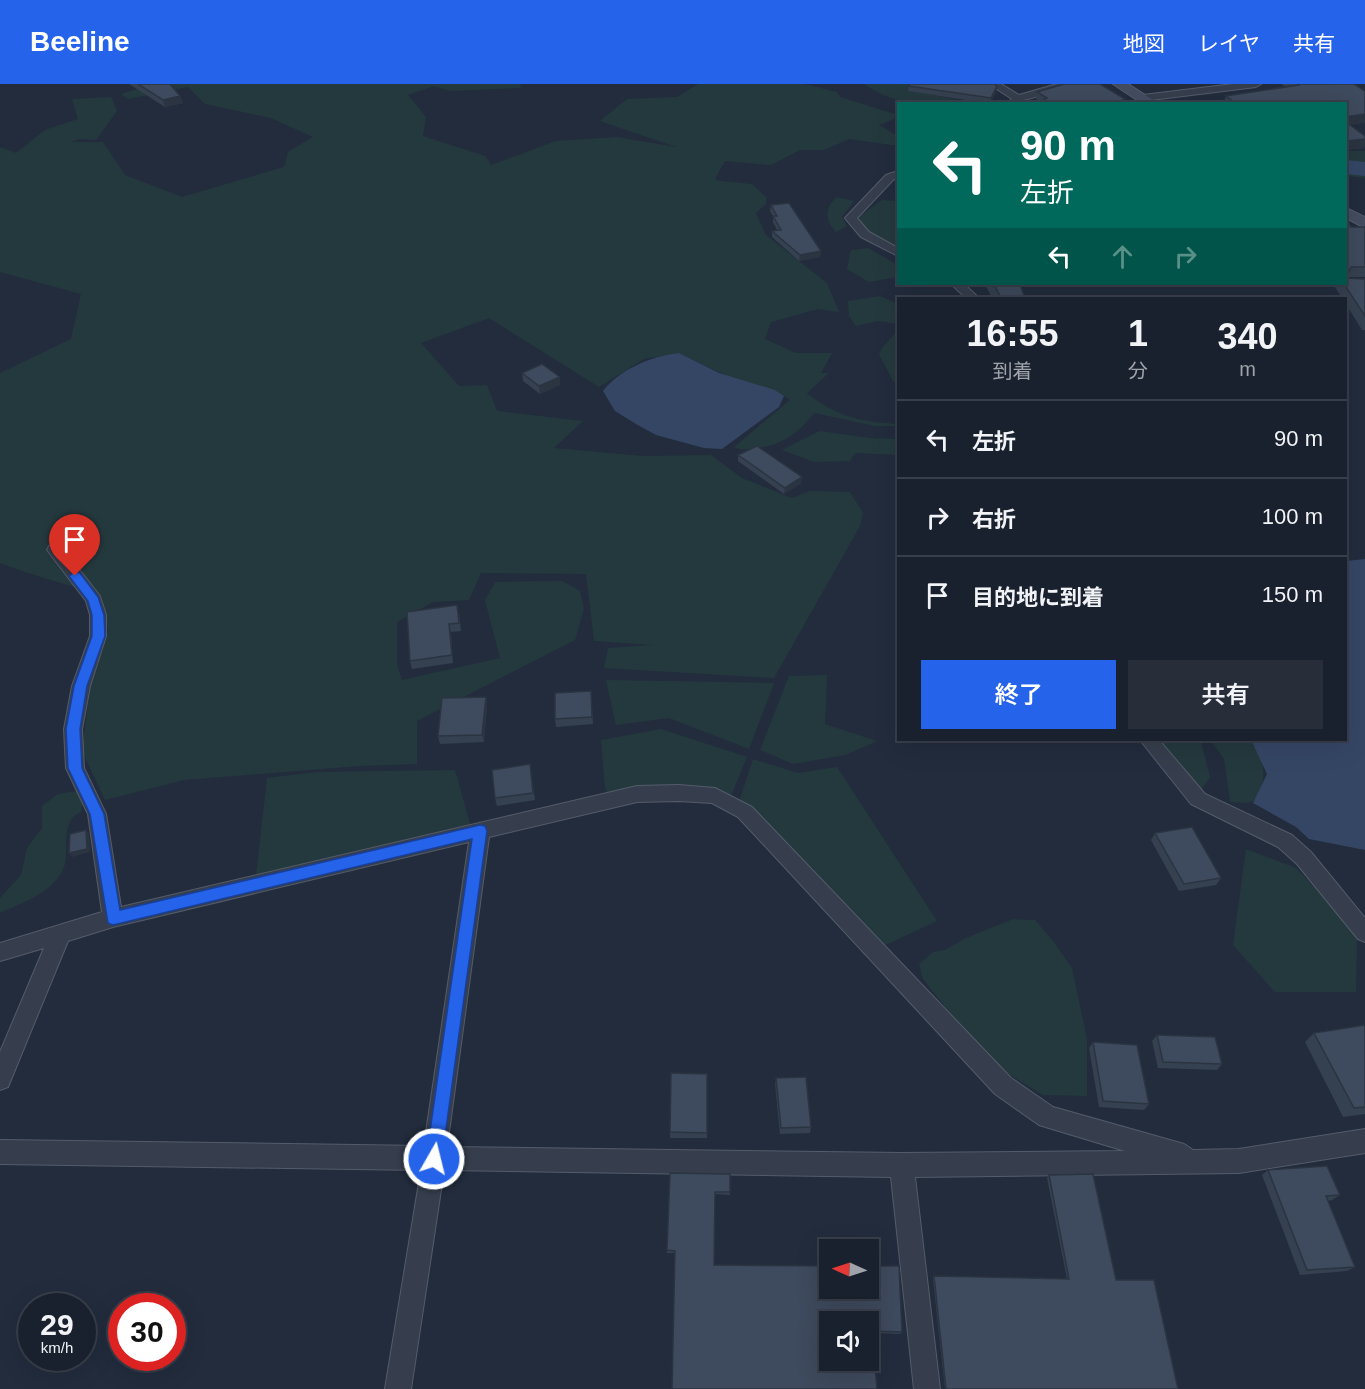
<!DOCTYPE html>
<html lang="ja">
<meta charset="utf-8">
<style>
:root{--surface:#1a212e;--page:#272e3a;--text:#f1f3f6;--muted:#9fa3aa;--line:#383e4a;--accent:#2563eb}
body{margin:0;font-family:Arial,"Noto Sans JP",sans-serif;background:var(--page);color:var(--text);height:100vh;display:flex;flex-direction:column;font-size:22px;white-space:nowrap}
*{box-sizing:border-box;margin:0}
p{font-size:20px;color:var(--muted)}
.icon{flex:none;width:33px;height:33px;fill:none;stroke:currentColor;stroke-width:2;stroke-linecap:round;stroke-linejoin:round}
.map{position:relative;flex:1;overflow:hidden}
.sheet{position:absolute;left:897px;top:213px;width:450px;height:444px;display:flex;flex-direction:column;background:var(--surface);border-radius:0px;box-shadow:0 6px 24px #0002,0 0 0 2px var(--line)}
.sheet>*{flex:none}
.banner{position:absolute;left:897px;top:18px;width:450px;height:183px;border-radius:0px;box-shadow:0 6px 24px #0002,0 0 0 2px var(--line);background:#00695c;color:#fff;overflow:hidden}
.needle{width:39px;rotate:273deg}
.controls{position:absolute;left:819px;top:1155px;display:grid;gap:12px}
.controls a{display:grid;place-items:center;width:60px;height:60px;border-radius:0px;background:var(--surface);box-shadow:0 6px 24px #0002,0 0 0 2px var(--line);font-size:30px}
.speed{position:absolute;left:18px;top:1209px;display:flex;gap:12px;font-size:30px;font-weight:700;text-align:center}
.speed>*{display:grid;place-content:center;width:78px;height:78px;border-radius:50%;background:var(--surface);box-shadow:0 6px 24px #0002,0 0 0 2px var(--line);line-height:1}
.speed small{font-size:15px;font-weight:400}
.speed .limit{border:9px solid #d22;background:#fff;color:#111}
.pin{position:absolute;display:grid;place-items:center;width:51px;height:51px;color:#fff;margin:-62px -26px;border-radius:50% 50% 50% 0;rotate:-45deg;box-shadow:0 0 6px #0007}
.pin .icon{rotate:45deg}
.me{position:absolute;width:66px;margin:-33px;rotate:8deg;stroke-linejoin:round;filter:drop-shadow(0 0 4px #0008)}
.turn{display:flex;align-items:center;gap:21px;height:126px;padding:0 24px;font-size:27px}
.turn .icon{width:78px;height:78px;stroke-width:2.5}
.turn b{display:block;font-size:42px;line-height:51px}
.lanes{display:flex;align-items:center;height:57px;padding:0 24px;background:#0003;justify-content:center;gap:30px;direction:ltr}
.lanes .off{opacity:.35}
.eta{display:flex;justify-content:space-evenly;align-items:center;height:102px;text-align:center}
.eta b{font-size:36px;font-weight:600;line-height:42px}
.primary-button{display:flex;gap:12px;margin-top:auto;padding:12px 24px}
.primary-button a{flex:1;height:69px;border-radius:0px;background:var(--accent);color:#fff;font-size:24px;font-weight:600;line-height:69px;text-align:center}
.primary-button a+a{background:var(--page);color:var(--text)}
ul{padding:0;list-style:none}
li{display:flex;align-items:center;gap:18px;height:78px;padding:0 24px;border-top:2px solid var(--line)}
li div{flex:1}
li b{display:block;font-size:22px}
li em{font-style:normal}
header{display:flex;align-items:center;gap:36px;box-sizing:border-box;height:84px;padding:0 30px;background:var(--accent);color:#fff}
header strong{font-size:28px}
nav{display:flex;gap:33px;margin-inline-start:auto;font-size:21px}
.map>svg:first-child{display:block}
.green{fill:#24393e}
.water{fill:#354665}
.lines{fill:none;stroke-linecap:round;stroke-linejoin:round}
.river{fill:#354665;fill-rule:evenodd}
.street-casing{stroke:#545c6b;stroke-width:2}
.secondary-casing{stroke:#545c6b;stroke-width:2}
.street{fill:#363e4d;fill-rule:evenodd}
.secondary{fill:#444d60;fill-rule:evenodd}
.wall{fill:#354050}
.shaded-wall{fill:#2b3441}
.building{fill:#3e4a5d;stroke:#2b3441;stroke-width:1.5;fill-rule:evenodd}
.route{fill:#2563eb;stroke:#184099;stroke-width:1.5}
</style>
<header>
<strong>Beeline</strong>
<nav><a>地図</a><a>レイヤ</a><a>共有</a></nav>
</header>
<div class="map">
<svg width="1365" height="1305" viewBox="0 0 1365 1305">
<rect width="100%" height="100%" fill="#222c3d"/>
<!-- green -->
<path class="green" d="M153,0H520L521,4L449,7L434,2L408,11L426,33L423,52L485,72L491,81L556,57L617,53L676,63L600,37L627,15L677,13L698,0H805L837,8L840,13L895,30L894,35L879,41L898,52V62L849,55L824,66H800L771,81L725,77L715,95L720,97L752,100L766,113V120L756,129L766,151L827,199L839,228L818,225L771,238L765,255L796,269H832L821,289H829L807,309C837,333 861,338 898,340V342H875L814,329C799,349 782,361 758,364C749,365 742,367 734,363L790,316L775,306L758,307L679,269L644,275L599,303L489,234L421,259L459,302L487,301L497,327L583,337L554,364L643,372L711,371L742,394L792,414L810,407L850,408L863,429L860,442L774,594L604,584L608,564L653,561L594,557L586,490L481,489L469,516L433,518L397,538V581L402,596L500,574L485,516L495,498L562,497L580,507L584,525L575,556L417,637V680L359,682L184,696L105,716L82,667L90,604L108,547L102,512C68,500 34,492 0,479V289L71,255L81,210L0,188V63L16,69L45,46L78,35L72,15L111,13L117,27L96,56L80,55L71,58H103L125,91L182,113L284,83L288,68L313,53L271,34L205,20L188,3L128,15L121,10Z
M864,0H907L928,10L974,19C931,19 902,26 864,0Z
M1350,67H1365V94L1346,92V75H1352L1346,74V69Z
M837,113L854,117L842,133L847,142L836,148C825,137 824,123 837,113Z
M882,116L898,117V164L865,149L859,133Z
M868,164L898,181V193L869,198L847,185L851,166Z
M880,212L898,220V240L879,237L856,242L849,232L848,217Z
M898,246V303C890,295 886,281 879,271L881,265Z
M820,347L870,354L898,355V371L855,369L850,377L814,378L782,366Z
M827,591L825,640L877,657L845,671L793,680L760,666L789,592Z
M606,596L774,599L749,665L669,634L616,641Z
M661,645L747,673L728,719L707,702L637,710L612,716L605,704L601,656Z
M1159,656H1206L1201,658L1210,693L1200,708Z
M1210,656H1250C1265,679 1267,689 1258,715L1248,719L1230,718L1224,675Z
M753,675L798,689L837,683L937,837L875,866L737,724Z
M455,686L470,740L255,800L267,694L316,688Z
M77,707L83,717L81,728C59,737 70,768 64,783C55,808 22,819 0,829V814L21,791L27,764L42,744V722L58,710Z
M1246,765L1296,784L1357,848L1356,908H1275L1233,861Z
M1013,835L1035,836L1053,857L1072,884L1087,955V1012L1043,1011L1008,990L961,943L923,895L919,880L933,868L945,866L966,854Z"/>
<!-- water -->
<path class="water" d="M679,269L719,289L775,306L784,312L779,323L722,365L704,364L656,351L636,340L615,327L603,307C620,285 652,272 679,269Z
M1365,475V766L1309,755L1296,743L1253,719L1267,690L1251,656H1346V477Z"/>
<g class="lines">
<!-- river -->
<path class="river" d="M1346,76L1365,78V92L1346,90Z"/>
<!-- street casing -->
<g class="street-casing">
<path id="street" d="M989,0H1001L1019,11L1057,0H1074C1069,4 1012,20 1005,20L1012,15Z
M1233,0H1261L1256,3L1143,17L1138,14L1143,11Z
M898,87V94L894,95L857,134L869,148L898,164V172L861,153L845,134L886,91Z
M951,200H964L979,214H966Z
M55,461L61,462L100,512L106,531V552L90,602L82,645L84,684L106,730L121,823L637,702L679,701L715,704L752,723L1011,994L1053,1023L1184,1060L1193,1066L1239,1065L1365,1045V1069L1239,1089L915,1093L940,1305H914L891,1093L444,1086L411,1305H385L421,1086L0,1080V1056L424,1062L469,758L113,843L68,857L8,1003L0,1006V968L44,864L0,877V859L102,828L88,730L66,684L64,645L72,602L90,552V531L86,517L47,466L49,462ZM679,717L712,719L738,733L995,1010L1039,1041L1125,1067L902,1069L447,1063L489,753L637,718Z
M1140,656H1159L1205,710L1292,751L1311,768L1365,834V858L1358,855L1297,780L1278,763L1191,720Z"/>
</g>
<!-- secondary casing -->
<g class="secondary-casing">
<path id="secondary" d="M1113,0H1128L1159,20H1143Z
M1346,124L1365,133V144L1346,134Z"/>
</g>
<!-- street -->
<use href="#street" class="street"/>
<!-- secondary -->
<use href="#secondary" class="secondary"/>
</g>
<!-- wall -->
<path class="wall" d="M129,0H170L180,12L183,19L165,23Z
M909,0L996,8L990,20L908,7Z
M1281,0H1354L1350,41L1365,52V62L1364,64L1346,66V20H1223L1226,12L1285,3Z
M1037,8L1123,20H1039L1040,18L1036,15Z
M771,121L821,167L820,173L799,177L772,153V147L777,146L773,138V132L770,127Z
M1346,134L1351,143H1365V193H1346L1347,194L1365,195V246H1362L1346,220V214H1342L1333,200H1346Z
M985,200H1020L1025,214H992Z
M522,289L560,293V301L540,310L523,297Z
M738,371L801,399L784,410L738,377Z
M459,529L461,547L451,548L453,579L412,585L410,577Z
M591,607L593,640L556,643L555,635Z
M486,613L487,620L484,658L440,660L438,652Z
M530,680L535,716L497,722L495,714Z
M1155,749L1221,794L1216,801L1179,807L1151,756Z
M1365,941V1030L1343,1033L1305,958L1314,949Z
M1157,951L1222,980L1217,986L1158,984L1152,957Z
M1093,958L1149,1020L1144,1026L1099,1023L1089,964Z
M671,989L707,990V1054H670Z
M776,994L811,1043L810,1049L780,1050L775,1000Z
M1268,1086L1340,1111L1332,1116L1327,1117L1355,1183L1347,1187L1300,1191L1262,1091Z
M670,1089L730,1108V1111L715,1110L714,1181L902,1248L900,1250L872,1249L675,1169H667Z
M1049,1091L1116,1196L1178,1305H945L933,1195L934,1192L1067,1195L1047,1094Z"/>
<!-- shaded-wall -->
<path class="shaded-wall" d="M997,2L996,8L990,20L991,14Z
M180,12L183,19L165,23L163,16Z
M1125,15L1123,20H1115Z
M1365,30V39L1346,42V33Z
M1365,55V62L1364,64L1346,66V57Z
M821,167L820,173L799,177L800,171Z
M560,293V301L540,310L539,302Z
M802,393L801,399L784,410L785,404Z
M449,540L451,548L453,579L452,571Z
M486,613L487,620L484,658L482,651Z
M86,746L89,750L90,768L72,773L69,769Z"/>
<!-- building -->
<path class="building" d="M138,0H170L180,12L163,16Z
M909,0H994L997,2L991,14L909,2Z
M1064,0H1100L1125,15L1115,20L1039,19L1047,14L1037,8Z
M1298,0H1354L1365,7V30L1346,33V20H1237L1226,12L1299,1Z
M1346,38L1365,52V55L1346,57Z
M789,119L821,167L800,171L772,147L781,146L773,132H777L771,121Z
M1346,134L1351,143H1365V183H1351L1349,188L1346,189Z
M1346,193L1347,194L1365,195V232L1344,200H1346Z
M994,200H1020L1025,214H1001Z
M542,280L560,293L539,302L522,289Z
M757,362L802,393L785,404L738,371Z
M457,521L459,539L449,540L452,571L410,577L407,528Z
M591,607L592,633L555,635V609Z
M486,613L482,651L438,652L442,614Z
M530,680L533,709L495,714L492,686Z
M1192,743L1221,794L1184,800L1155,749Z
M86,746L87,765L69,769L70,750Z
M1365,941V1023L1354,1024L1314,949Z
M1157,951L1215,953L1222,980L1163,978Z
M1093,958L1137,961L1149,1020L1103,1017Z
M671,989L707,990V1049L670,1048Z
M806,993L811,1043L781,1044L776,994Z
M1327,1082L1340,1111L1326,1112L1355,1183L1307,1186L1268,1086Z
M670,1089L730,1090V1108H715L714,1181L830,1182V1204H868V1182H899L902,1248L872,1247L877,1305H672L675,1167L667,1166ZM830,1238H868V1276H830Z
M1093,1090L1116,1196H1154L1178,1305H946L934,1192L1069,1195L1049,1091Z"/>
<!-- route -->
<path class="route" d="M75,488L80,489L98,513L104,531L105,552L87,602L80,645L82,684L104,730L120,826L480,741L485,742L487,747L441,1081L434,1084L428,1081L426,1075L472,755L113,841L108,839L90,730L68,684L66,645L74,602L92,552V531L88,517L69,492Z"/>
</svg>
<div class="controls">
<a><svg class="needle" viewBox="-14 -14 28 28"><path d="M0-13l5 13h-10z" fill="#e53935"/><path d="M0 13l5-13h-10z" fill="#9fa3aa"/></svg></a>
<a><svg class="icon" aria-label="sound" viewBox="0 0 24 24"><path d="M4 9h4l5-4v14l-5-4H4zM17 9q2 3 0 6"/></svg></a>
</div>
<div class="speed"><div>29<small>km/h</small></div><div class="limit">30</div></div>
<div class="pin" style="left:75px;top:492px;background:#d93025"><svg class="icon" aria-label="arrive" viewBox="0 0 24 24"><path d="M6 21V4h12l-3 4 3 4H6"/></svg></div>
<svg class="me" style="left:434px;top:1075px" viewBox="-20 -20 40 40"><circle r="17" fill="#2563eb" stroke="#fff" stroke-width="3"/><path d="M0-11L8 9 0 5-8 9z" fill="#fff"/></svg>
<div class="banner">
<div class="turn"><svg class="icon" aria-label="left" viewBox="0 0 24 24"><path d="M17 20v-9H6M10 6l-5 5 5 5"/></svg><div><b>90 m</b>左折</div></div>
<div class="lanes"><svg class="icon" aria-label="left" viewBox="0 0 24 24"><path d="M17 20v-9H6M10 6l-5 5 5 5"/></svg><svg class="icon off" aria-label="ahead" viewBox="0 0 24 24"><path d="M12 20V5M6 11l6-6 6 6"/></svg><svg class="icon off" aria-label="right" viewBox="0 0 24 24"><path d="M7 20v-9h11M14 6l5 5-5 5"/></svg></div>
</div>
<section class="sheet">
<div class="eta">
<div><b>16:55</b><p>到着</p></div>
<div><b>1</b><p>分</p></div>
<div><b>340</b><p>m</p></div>
</div>
<ul>
<li><svg class="icon" aria-label="left" viewBox="0 0 24 24"><path d="M17 20v-9H6M10 6l-5 5 5 5"/></svg><div><b>左折</b></div><em>90 m</em></li>
<li><svg class="icon" aria-label="right" viewBox="0 0 24 24"><path d="M7 20v-9h11M14 6l5 5-5 5"/></svg><div><b>右折</b></div><em>100 m</em></li>
<li><svg class="icon" aria-label="arrive" viewBox="0 0 24 24"><path d="M6 21V4h12l-3 4 3 4H6"/></svg><div><b>目的地に到着</b></div><em>150 m</em></li>
</ul>
<div class="primary-button"><a>終了</a><a>共有</a></div>
</section>
</div>
